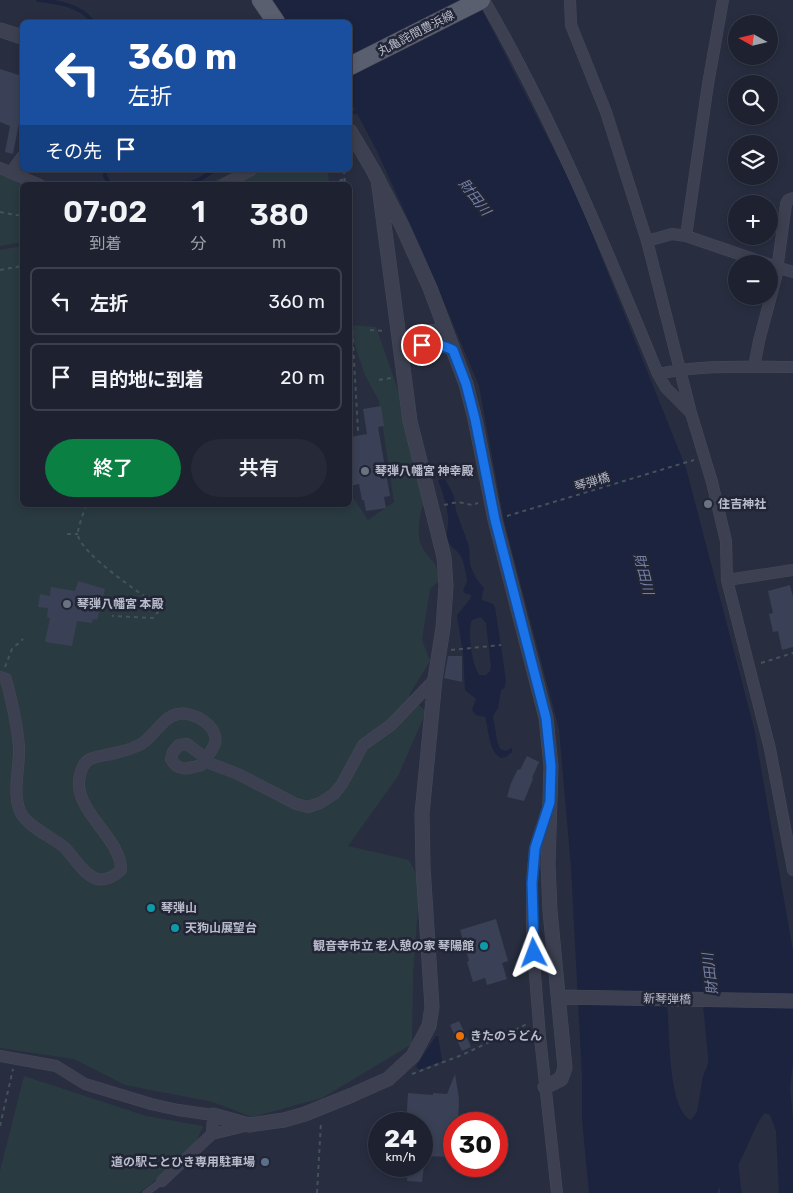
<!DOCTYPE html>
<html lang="ja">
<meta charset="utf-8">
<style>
:root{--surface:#1e2230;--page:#262a38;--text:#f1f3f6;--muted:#a1a4ab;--line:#3c3f4c;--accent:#0b8043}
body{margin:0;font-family:Rubik,"Noto Sans JP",sans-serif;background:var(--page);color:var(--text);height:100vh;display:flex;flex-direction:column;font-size:19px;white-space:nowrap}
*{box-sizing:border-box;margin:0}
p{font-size:16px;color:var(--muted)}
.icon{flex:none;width:28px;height:28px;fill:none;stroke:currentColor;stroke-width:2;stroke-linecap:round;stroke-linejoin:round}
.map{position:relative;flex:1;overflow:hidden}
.side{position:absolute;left:20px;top:182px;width:332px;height:325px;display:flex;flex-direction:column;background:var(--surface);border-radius:8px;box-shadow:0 2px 8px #0003,0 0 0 1px var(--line)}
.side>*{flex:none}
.guide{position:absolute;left:20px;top:20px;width:332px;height:152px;border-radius:8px;box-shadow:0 2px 8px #0003,0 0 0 1px var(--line);background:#1a4fa0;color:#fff;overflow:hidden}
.needle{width:32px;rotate:278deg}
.tools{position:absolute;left:728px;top:15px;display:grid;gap:10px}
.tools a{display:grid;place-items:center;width:50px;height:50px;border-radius:50%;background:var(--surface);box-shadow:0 2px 8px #0003,0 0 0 1px var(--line);font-size:25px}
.speed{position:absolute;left:368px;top:1112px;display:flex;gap:10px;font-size:25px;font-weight:700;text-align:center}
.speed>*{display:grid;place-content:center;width:65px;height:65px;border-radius:50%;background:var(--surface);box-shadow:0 2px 8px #0003,0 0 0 1px var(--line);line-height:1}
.speed small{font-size:12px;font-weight:400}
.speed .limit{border:8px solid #d22;background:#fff;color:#111}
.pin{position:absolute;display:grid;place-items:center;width:42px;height:42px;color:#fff;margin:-21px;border:2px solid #fff;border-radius:50%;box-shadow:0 1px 5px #0007}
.me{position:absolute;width:55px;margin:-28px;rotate:357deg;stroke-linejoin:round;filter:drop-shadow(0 0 4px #0008)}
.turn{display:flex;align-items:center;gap:18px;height:105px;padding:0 25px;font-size:22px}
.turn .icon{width:65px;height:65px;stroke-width:2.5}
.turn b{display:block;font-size:35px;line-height:42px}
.then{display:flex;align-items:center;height:48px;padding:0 25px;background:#0003;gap:10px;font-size:19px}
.eta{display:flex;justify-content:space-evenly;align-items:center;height:85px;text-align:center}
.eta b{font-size:30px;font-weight:600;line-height:35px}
.cta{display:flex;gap:10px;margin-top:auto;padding:10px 25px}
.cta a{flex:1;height:58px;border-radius:30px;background:var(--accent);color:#fff;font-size:20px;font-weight:600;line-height:58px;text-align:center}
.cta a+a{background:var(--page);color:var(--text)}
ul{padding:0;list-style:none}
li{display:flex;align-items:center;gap:15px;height:68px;margin:0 10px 8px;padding:0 15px;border:2px solid var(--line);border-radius:8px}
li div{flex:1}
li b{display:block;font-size:19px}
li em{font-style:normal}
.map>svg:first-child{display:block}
.green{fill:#2a3a41}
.water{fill:#1b233e;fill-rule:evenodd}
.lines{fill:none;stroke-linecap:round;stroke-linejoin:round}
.stream{stroke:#1b233e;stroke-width:4}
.river{stroke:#1b233e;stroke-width:21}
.building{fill:#3a4156}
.service-casing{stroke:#464959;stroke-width:7}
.minor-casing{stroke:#464959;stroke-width:12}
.tertiary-casing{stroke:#464959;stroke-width:15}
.primary-casing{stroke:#464959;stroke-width:19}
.path{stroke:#435359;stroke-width:2;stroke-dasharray:4 4;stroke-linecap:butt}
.service{stroke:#3c4050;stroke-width:5.5}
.minor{stroke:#3c4050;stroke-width:11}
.tertiary{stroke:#3c4050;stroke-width:14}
.primary{stroke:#5a5f70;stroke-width:18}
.route-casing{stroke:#114b97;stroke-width:12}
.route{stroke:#1a73e8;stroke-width:9}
.worship-dot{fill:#6b7280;stroke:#212536;stroke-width:2}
.culture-dot{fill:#0f9aa8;stroke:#212536;stroke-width:2}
.food-dot{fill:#e8710a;stroke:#212536;stroke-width:2}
.service-dot{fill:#5c6f8a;stroke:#212536;stroke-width:2}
.labels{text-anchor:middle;stroke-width:5;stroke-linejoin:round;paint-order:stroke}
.street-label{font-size:12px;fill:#b9bcca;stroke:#212536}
.poi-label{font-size:12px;font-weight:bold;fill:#b9bcca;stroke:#212536;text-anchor:start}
.water-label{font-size:14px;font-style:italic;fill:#7480a7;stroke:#212536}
</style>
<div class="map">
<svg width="793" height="1193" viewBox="0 0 793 1193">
<rect width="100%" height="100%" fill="#282e40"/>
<!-- green -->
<path class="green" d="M238,170H328L329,185H205Z
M0,171L33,185H22V242L0,246Z
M22,246V505H350V493L368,520L394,502L379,401L365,375L350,331V325L376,327L398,390L423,504C419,516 416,536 422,547C431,563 437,559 439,581L430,589L422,640L430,661L409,695L426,712L398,776L348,846L409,860L420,881L413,973L412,1044L322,1098L252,1117L213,1102L125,1085L74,1059L0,1048V250Z
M24,1076L146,1116L203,1126L195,1145L151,1184L139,1193H0V1171Z"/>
<!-- water -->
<path class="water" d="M273,0H477L575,191L686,468L754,728L793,951V1063L790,1088L793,1119V1193H779L776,1131L770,1115L765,1113C758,1118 744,1155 738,1165C731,1178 723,1177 717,1193H589L582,1119V1077L571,867L559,729L504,521L479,386L423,252L377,151L350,100V22H287ZM667,1004L720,1005L719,1038L703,1076L697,1112L691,1120C667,1109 670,1028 667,1004Z
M445,479L454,496L456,511L469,546L470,564L473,572L477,580L484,588L482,596V600L493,604L495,607L506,680L505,687L501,691L498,708L493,716L497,740L500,749L506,751L512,748V752L506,757L501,758C488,751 489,729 485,717L476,715L472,710L476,699L465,690L463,654L457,615L471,598V595C458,592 465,589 467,581C467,579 466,573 465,570C464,565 463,559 460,555C456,548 450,549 447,537C446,533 448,529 448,525C449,510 443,493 438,480ZM481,617L486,623L491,666L490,671L486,675H480C472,669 467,628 472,620Z
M436,1036H438L442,1061L419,1070L416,1066Z"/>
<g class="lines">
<!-- stream -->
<path class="stream" d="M38,0C58,2 80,5 93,22
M350,112H360
M105,170V176L110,185
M185,185L199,180L214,170"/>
<!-- river -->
<path class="river" d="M711,978L720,1072
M726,1148L731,1193"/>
</g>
<!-- building -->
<path class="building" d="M0,69L22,76V108L13,154L5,152L10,126L0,122Z
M381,406L384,426L378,427L390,496L384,497L386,508L366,511L364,500H362L359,484L350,486V437L367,434L363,409Z
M78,581L105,589L97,620L93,619L92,623L77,621L72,646L45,642L50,618L47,617L48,608L38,607L40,594L50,596L51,587L75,591Z
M790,585L793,597V647L782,650L778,631L773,632L769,614L773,613L768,591Z
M448,656H462V682L444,678Z
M527,756L539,762L532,778L533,779L524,801L507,797L511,783L518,769L520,770Z
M496,919L508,961L502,963L507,979L487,985L485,978L473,982L467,962L469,961L460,930Z
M172,922L179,923L181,929L177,935L171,933L168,928Z
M459,1021L471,1047L462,1051L450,1025Z
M455,1074L459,1099L458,1124H454V1157L421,1156V1124H406L408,1093L433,1095V1093L447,1094Z
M408,1166H424L422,1182L407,1181Z"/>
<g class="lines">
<!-- service casing -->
<g class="service-casing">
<path id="service" d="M146,1193L162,1181"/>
</g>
<!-- minor casing -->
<g class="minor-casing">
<path id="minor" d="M484,0C553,119 606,247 658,374C702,364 748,367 793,367
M570,0L571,25L606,112L647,241L691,413L712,482L726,541L727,580L770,749L793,870
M0,168L40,185
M11,172L22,157
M223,185L251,170
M686,236L708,84L723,0
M647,241L672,234L686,236L768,264
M770,265L793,272
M399,342L423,331L445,329
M401,358C420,343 431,340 453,350
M754,367L759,341L776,277L786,204L788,200L793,198
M658,374L666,388L690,412
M727,580L793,570
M0,677L6,679C12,702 17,723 19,747C20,767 12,792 20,811C26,826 52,837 64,847C74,857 83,874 97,879C105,881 115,876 121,870C121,836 71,810 80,775C84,756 96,757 111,754C119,752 129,750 137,746C153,740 161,717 178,714C192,711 219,725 215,743C213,750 205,759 201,765C188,769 178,772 171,759L173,752L179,745L187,744L199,753
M209,763L238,774L296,804L308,807L320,803L334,794L342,784L363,745L391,725L435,679
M547,811L535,848L532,883V937L540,1037L557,1193
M0,1056L56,1066L85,1084L151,1104L178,1110L213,1115L212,1134
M162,1181L212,1134L249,1125"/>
</g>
<!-- tertiary casing -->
<g class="tertiary-casing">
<path id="tertiary" d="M0,30L22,37
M350,131L373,170L402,226L430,288L466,384L475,419L495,520L546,718L551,766L548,864L550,911L565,1068L561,1079L545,1087
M559,997L793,1001
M213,1115L249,1125L284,1120L305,1114L352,1095L388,1079L413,1056L429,1026L432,1007L423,867L422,814L435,679L443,628L446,586L444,557L410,421L378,179"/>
</g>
<!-- primary casing -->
<g class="primary-casing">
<path id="primary" d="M261,0L276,22
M350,66L481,0"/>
</g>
<!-- path -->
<path class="path" d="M344,170L345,185
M324,185L345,179
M0,212L22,216
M0,270L22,266
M350,291L358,431
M370,330L385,331
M379,380L391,378
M86,505C84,512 77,529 78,535C81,554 140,593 157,605L158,612L153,618L112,616
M444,505L458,502L472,505L478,503
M507,516L694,460
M67,534H78
M451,650L501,645
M761,663L793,653
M5,667L12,649L23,639
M412,1074L462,1055L527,1024
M0,1126L13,1069
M317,1193L321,1122"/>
<!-- service -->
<use href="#service" class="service"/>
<!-- minor -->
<use href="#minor" class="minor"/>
<!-- tertiary -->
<use href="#tertiary" class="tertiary"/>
<!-- primary -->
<use href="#primary" class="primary"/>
</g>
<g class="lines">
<!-- route casing -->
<g class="route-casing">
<path id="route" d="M422,345C434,343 442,345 453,350L466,384L475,419L495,520L546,718L551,766L550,802L535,848L532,883L534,953"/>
</g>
<!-- route -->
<use href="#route" class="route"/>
</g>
<!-- markers -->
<g class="worship-dot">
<circle cx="365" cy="471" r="5"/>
<circle cx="708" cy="504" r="5"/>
<circle cx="67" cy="604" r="5"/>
</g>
<g class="culture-dot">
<circle cx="151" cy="908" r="5"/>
<circle cx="175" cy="928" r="5"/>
<circle cx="484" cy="946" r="5"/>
</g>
<circle class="food-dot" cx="460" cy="1036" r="5"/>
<circle class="service-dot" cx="265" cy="1162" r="5"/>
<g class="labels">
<!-- street labels -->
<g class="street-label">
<text transform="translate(416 33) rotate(-27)" y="4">丸亀詫間豊浜線</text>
<text transform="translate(592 482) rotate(-17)" y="4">琴弾橋</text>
<text transform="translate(667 999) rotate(1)" y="4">新琴弾橋</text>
</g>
<!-- poi labels -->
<g class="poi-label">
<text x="375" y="475">琴弾八幡宮 神幸殿</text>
<text x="718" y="508">住吉神社</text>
<text x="77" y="608">琴弾八幡宮 本殿</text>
<text x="161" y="912">琴弾山</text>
<text x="185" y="932">天狗山展望台</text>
<text x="474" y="950" text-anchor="end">観音寺市立 老人憩の家 琴陽館</text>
<text x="470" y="1040">きたのうどん</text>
<text x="255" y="1166" text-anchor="end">道の駅ことひき専用駐車場</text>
</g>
<!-- water labels -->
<g class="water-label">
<text transform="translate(475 197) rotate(52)" y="5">財田川</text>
<text transform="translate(644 574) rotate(76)" y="5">財田川</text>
<text transform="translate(710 974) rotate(-97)" y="5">財田川</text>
</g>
</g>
</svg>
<div class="tools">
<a><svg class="needle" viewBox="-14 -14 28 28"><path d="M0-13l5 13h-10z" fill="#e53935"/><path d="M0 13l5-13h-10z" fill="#a1a4ab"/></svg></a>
<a><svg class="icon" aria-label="search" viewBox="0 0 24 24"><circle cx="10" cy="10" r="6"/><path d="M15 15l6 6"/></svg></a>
<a><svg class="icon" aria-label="layers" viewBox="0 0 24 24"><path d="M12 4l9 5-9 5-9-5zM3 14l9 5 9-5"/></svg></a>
<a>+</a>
<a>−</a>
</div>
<div class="speed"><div>24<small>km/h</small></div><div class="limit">30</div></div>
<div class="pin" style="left:422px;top:345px;background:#d93025"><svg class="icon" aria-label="arrive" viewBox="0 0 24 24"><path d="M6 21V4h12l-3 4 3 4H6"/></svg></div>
<svg class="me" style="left:534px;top:953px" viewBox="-20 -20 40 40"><path d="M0-17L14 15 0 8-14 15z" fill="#1a73e8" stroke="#fff" stroke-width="4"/></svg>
<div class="guide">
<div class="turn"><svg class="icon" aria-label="left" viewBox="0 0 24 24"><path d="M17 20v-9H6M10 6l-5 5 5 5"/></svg><div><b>360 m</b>左折</div></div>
<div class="then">その先<svg class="icon" aria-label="arrive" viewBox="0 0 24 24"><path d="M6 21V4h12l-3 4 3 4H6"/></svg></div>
</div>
<section class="side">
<div class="eta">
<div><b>07:02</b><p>到着</p></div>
<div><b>1</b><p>分</p></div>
<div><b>380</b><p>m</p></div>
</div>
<ul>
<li><svg class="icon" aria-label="left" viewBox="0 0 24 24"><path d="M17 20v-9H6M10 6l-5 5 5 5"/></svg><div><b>左折</b></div><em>360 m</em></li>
<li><svg class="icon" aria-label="arrive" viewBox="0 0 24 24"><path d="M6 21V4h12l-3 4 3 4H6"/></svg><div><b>目的地に到着</b></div><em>20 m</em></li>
</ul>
<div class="cta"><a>終了</a><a>共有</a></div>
</section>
</div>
